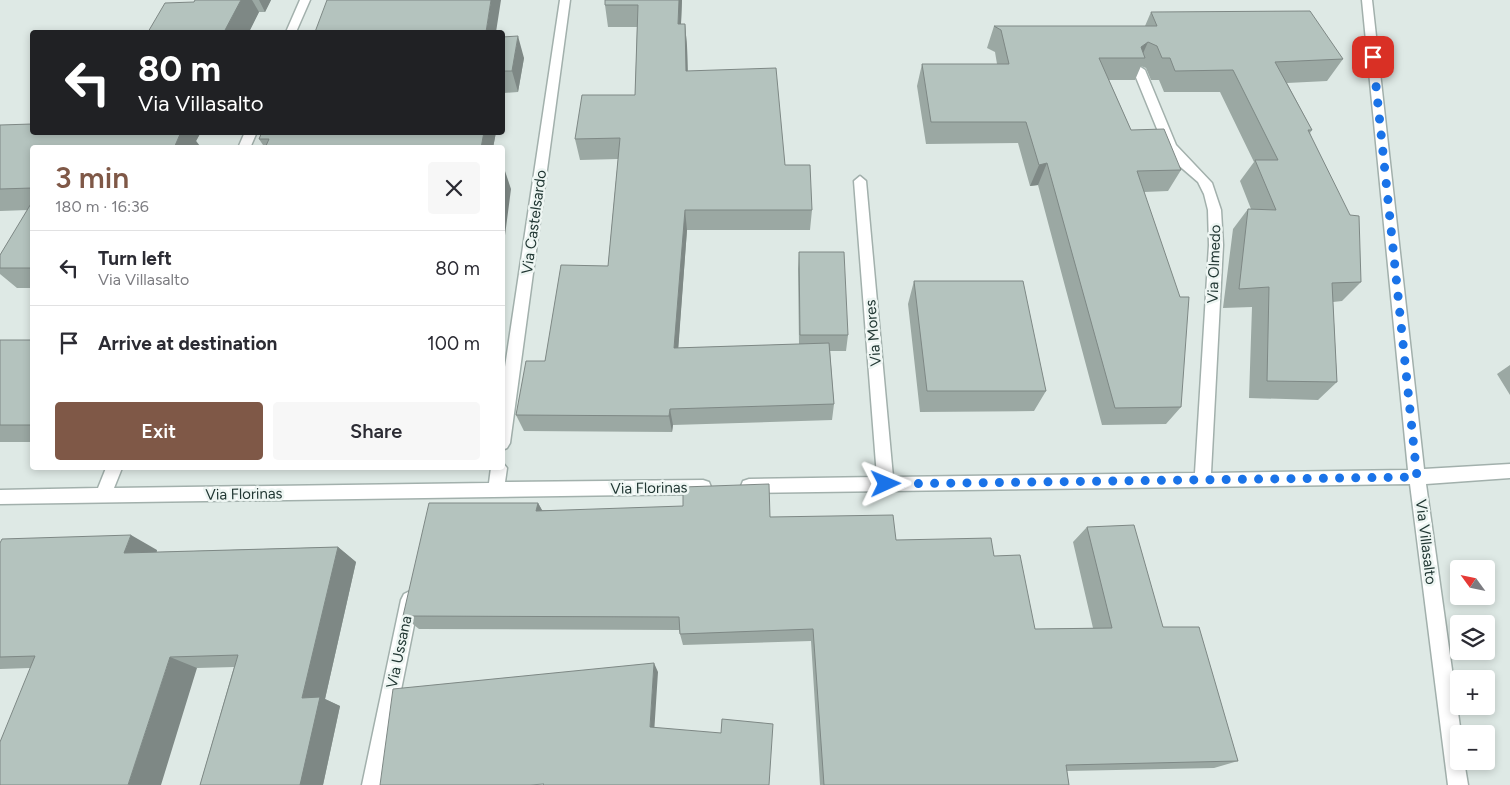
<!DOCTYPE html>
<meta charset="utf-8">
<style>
:root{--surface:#fff;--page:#f7f7f7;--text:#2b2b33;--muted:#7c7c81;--line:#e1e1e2;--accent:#7f5847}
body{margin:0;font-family:Figtree,sans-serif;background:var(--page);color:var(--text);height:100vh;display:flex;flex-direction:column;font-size:19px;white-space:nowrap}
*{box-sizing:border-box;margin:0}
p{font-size:16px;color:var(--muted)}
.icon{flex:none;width:28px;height:28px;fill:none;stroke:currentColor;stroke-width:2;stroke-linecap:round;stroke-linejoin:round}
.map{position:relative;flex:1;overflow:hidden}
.details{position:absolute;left:30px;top:145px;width:475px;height:325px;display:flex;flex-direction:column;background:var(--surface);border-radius:5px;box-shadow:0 2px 8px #0003}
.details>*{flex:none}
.guide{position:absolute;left:30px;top:30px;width:475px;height:105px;border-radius:5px;box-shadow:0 2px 8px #0003;background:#202124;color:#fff;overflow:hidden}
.needle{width:32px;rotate:303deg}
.tools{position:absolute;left:1450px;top:560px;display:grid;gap:10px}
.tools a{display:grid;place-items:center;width:45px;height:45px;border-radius:5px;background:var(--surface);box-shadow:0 2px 8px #0003;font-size:25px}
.pin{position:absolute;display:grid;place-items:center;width:42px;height:42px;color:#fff;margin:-21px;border-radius:10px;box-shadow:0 2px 8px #0006}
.me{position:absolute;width:55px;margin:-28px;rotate:89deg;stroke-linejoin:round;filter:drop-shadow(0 0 4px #0008)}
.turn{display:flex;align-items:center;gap:18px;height:105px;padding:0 25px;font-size:22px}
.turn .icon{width:65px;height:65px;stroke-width:2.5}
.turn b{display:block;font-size:35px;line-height:42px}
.round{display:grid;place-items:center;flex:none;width:52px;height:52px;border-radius:5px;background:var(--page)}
.headline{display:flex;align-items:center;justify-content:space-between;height:85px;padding:0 25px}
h1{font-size:30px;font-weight:600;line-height:38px;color:var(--accent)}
.action{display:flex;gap:10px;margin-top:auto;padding:10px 25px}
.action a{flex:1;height:58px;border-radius:5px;background:var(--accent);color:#fff;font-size:20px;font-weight:600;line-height:58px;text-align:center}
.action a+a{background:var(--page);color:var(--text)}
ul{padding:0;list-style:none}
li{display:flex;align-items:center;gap:15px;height:75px;padding:0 25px;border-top:1px solid var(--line)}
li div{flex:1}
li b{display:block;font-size:19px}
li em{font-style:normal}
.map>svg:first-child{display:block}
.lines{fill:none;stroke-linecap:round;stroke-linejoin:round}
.street-casing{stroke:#a2b0ac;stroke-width:3}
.street{fill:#fff;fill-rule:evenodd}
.wall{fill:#9ba8a3}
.shaded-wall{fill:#7e8885}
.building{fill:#b4c3be;stroke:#7e8885}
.route{stroke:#1a73e8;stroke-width:9;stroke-dasharray:0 16.2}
.labels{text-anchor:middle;stroke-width:5;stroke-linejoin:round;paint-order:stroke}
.street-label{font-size:15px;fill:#213733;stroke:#eef6f3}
</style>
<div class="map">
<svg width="1510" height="785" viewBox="0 0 1510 785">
<rect width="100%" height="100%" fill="#dee9e5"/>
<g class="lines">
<!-- street casing -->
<g class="street-casing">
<path id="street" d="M300,0H310L296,32H286Z
M560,0H570L510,443L507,448L502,450V387Z
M1362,0H1372L1424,469L1510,464V478L1426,484L1461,734H1459V761H1464L1468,785H1448L1410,484L749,493L743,491L741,486L743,481L749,479L877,477L854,181L860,176L866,181L893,477L1195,473L1209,245L1208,210L1204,194L1198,182L1176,163L1164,146L1133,70L1139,66L1145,70L1176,145L1212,183L1221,210L1223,245L1211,473L1408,470Z
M245,132H257L250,148H238Z
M502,462L507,468L505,482L703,480L709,482L711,487L709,492L703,494L0,504V490L98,488L106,468H122L114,488L489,483L491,468H502Z
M410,591L416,594L419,600L382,785H362L401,600L404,594Z"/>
</g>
<!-- street -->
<use href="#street" class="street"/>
</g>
<!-- wall -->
<path class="wall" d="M195,0H271L265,12H259L249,32H148L194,2Z
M605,0H682L681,24H685L687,46L688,71L785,165L812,210L810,230H687L678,348L799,344L798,269L799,252L848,335L846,351H830L834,404L832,420L673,425L672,432L524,431L516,415L545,361L608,266L618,159L580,160L575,139L635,95L637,27H608L605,5Z
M1151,12L1343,59L1327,81L1287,83L1312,130L1310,133L1361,282L1342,301L1333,302L1337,382L1318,400L1249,398L1252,307L1223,308L1233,229L1248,209H1251L1240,181L1254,162L1220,92H1164L1159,80H1151L1146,68L1141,66L1135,80H1109L1131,130L1181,170L1168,191L1144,192L1181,407L1166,424L1102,425L1038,185L1030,186L1018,143L926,144L917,86L922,64H997L995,52L987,48L994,26H1145Z
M502,37L524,58L518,92L504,93L502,98Z
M0,125L32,132H201L196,141L201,147L32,148V288H17L0,274V255L28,210L0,211Z
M262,132H496L493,148H265L259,139Z
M914,281L1046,391L1034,411L920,412L908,304Z
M0,340H32V442H0Z
M1510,365V395L1497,374Z
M538,503L542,510L770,517L896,540L994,556L1035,629L1093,628L1073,542L1087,527L1163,627L1238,761L1214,768L1067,771L1069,785H820L811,641L683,645L680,634L679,630L419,629L403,616Z
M0,543L157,550V552L338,547L356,562L325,699L340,706L323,785H200L234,667L197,668H30L0,669Z"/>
<!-- shaded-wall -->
<path class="shaded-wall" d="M241,0H252L259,12L249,32H224Z
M259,0H271L265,12Z
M491,0H501L496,32H486Z
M679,0H682L680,46L678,24Z
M685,24L687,46L688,93L686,71Z
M518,36L524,58L518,92L512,71Z
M1148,42L1141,58V47Z
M181,132H201L196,141L201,148H174Z
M484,132H496L493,148H481Z
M1047,163L1038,185L1030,186L1039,165Z
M504,168L511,189L504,243L502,238V180Z
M685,210L687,230L677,366L674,348Z
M670,409L673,425L672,432L669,416Z
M538,503L547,519L536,511Z
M131,535L157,550L151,567L124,553Z
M338,547L356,562L325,699L340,706L323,785H300L302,698Z
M170,657L197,668L161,785H128Z
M654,663L658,672L654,734L650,727Z"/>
<!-- building -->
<path class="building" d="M195,0H241L224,32H148L165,3L194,2Z
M327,0H491L486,32H315Z
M605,0H679L678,24H685L686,71L776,68L785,165H810L812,210H685L674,348L829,343L834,404L670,409L669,416L516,415L526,361H545L561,265L608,266L620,138L575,139L582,95H635L638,5H605Z
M1310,11L1343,59L1275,62L1312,130H1308L1350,215L1359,216L1361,282L1332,283L1337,382L1267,381L1269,287L1239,289L1248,209L1276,210L1255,160H1278L1233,70L1175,71L1170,58H1162L1157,46L1148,42L1141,47L1145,58H1099L1131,130L1164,129L1181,170L1137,171L1180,297H1189L1181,407L1115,408L1047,163L1039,165L1026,122H931L922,64H1009L1001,30L994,26H1157L1151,12Z
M518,36L512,71H502V37Z
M32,124V132H181L174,148H32V188L0,189V125Z
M262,132H484L481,148H265L269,139H259Z
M502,168H504L502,180Z
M32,202V268H0V255Z
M799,252H844L848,335H800Z
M914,281H1023L1046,391H927Z
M0,340H32V425H0Z
M769,484L770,517L893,515L896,540L991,538L994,556L1020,555L1035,629L1112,628L1087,527L1134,525L1163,627H1199L1238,761L1066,765L1069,785H824L813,629L680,634L679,617L403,616L429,503H538L536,511L683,506V487Z
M131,535L124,553L338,547L302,698L320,697L300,785H200L238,655L170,657L128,785H0V742L35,656L0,657V543L2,539Z
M654,663L650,727L721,733L722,719L773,724L769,785H543L544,784L530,785H380L393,689Z"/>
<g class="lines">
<!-- route -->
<path class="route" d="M886,484L1417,477L1373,57"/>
</g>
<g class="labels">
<!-- street labels -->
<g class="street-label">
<text transform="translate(534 222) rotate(-82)" y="5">Via Castelsardo</text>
<text transform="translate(1214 264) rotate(-88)" y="5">Via Olmedo</text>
<text transform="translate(873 333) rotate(-95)" y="5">Via Mores</text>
<text transform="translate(649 488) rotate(-1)" y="5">Via Florinas</text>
<text transform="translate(244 494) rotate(-1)" y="5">Via Florinas</text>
<text transform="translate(1426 542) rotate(83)" y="5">Via Villasalto</text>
<text transform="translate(399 652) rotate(-78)" y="5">Via Ussana</text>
</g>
</g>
</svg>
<div class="tools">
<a><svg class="needle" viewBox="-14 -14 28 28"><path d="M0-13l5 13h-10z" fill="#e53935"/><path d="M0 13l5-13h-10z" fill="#7c7c81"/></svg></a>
<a><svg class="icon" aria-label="layers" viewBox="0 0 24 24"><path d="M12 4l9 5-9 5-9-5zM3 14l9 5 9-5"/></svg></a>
<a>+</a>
<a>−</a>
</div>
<div class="pin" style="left:1373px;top:57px;background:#d93025"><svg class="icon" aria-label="arrive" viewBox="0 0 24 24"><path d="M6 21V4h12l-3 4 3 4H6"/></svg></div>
<svg class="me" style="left:886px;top:484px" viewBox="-20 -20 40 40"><path d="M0-17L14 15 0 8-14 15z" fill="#1a73e8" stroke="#fff" stroke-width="4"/></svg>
<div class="guide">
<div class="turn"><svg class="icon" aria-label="left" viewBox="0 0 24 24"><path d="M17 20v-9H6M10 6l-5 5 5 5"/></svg><div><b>80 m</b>Via Villasalto</div></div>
</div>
<section class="details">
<div class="headline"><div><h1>3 min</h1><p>180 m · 16:36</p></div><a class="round"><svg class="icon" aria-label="close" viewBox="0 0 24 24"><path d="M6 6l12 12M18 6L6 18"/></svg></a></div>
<ul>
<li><svg class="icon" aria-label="left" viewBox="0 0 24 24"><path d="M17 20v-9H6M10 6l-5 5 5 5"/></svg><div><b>Turn left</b><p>Via Villasalto</p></div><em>80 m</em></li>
<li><svg class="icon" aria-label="arrive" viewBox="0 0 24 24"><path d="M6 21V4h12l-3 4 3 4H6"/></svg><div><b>Arrive at destination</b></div><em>100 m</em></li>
</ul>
<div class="action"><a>Exit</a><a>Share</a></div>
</section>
</div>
